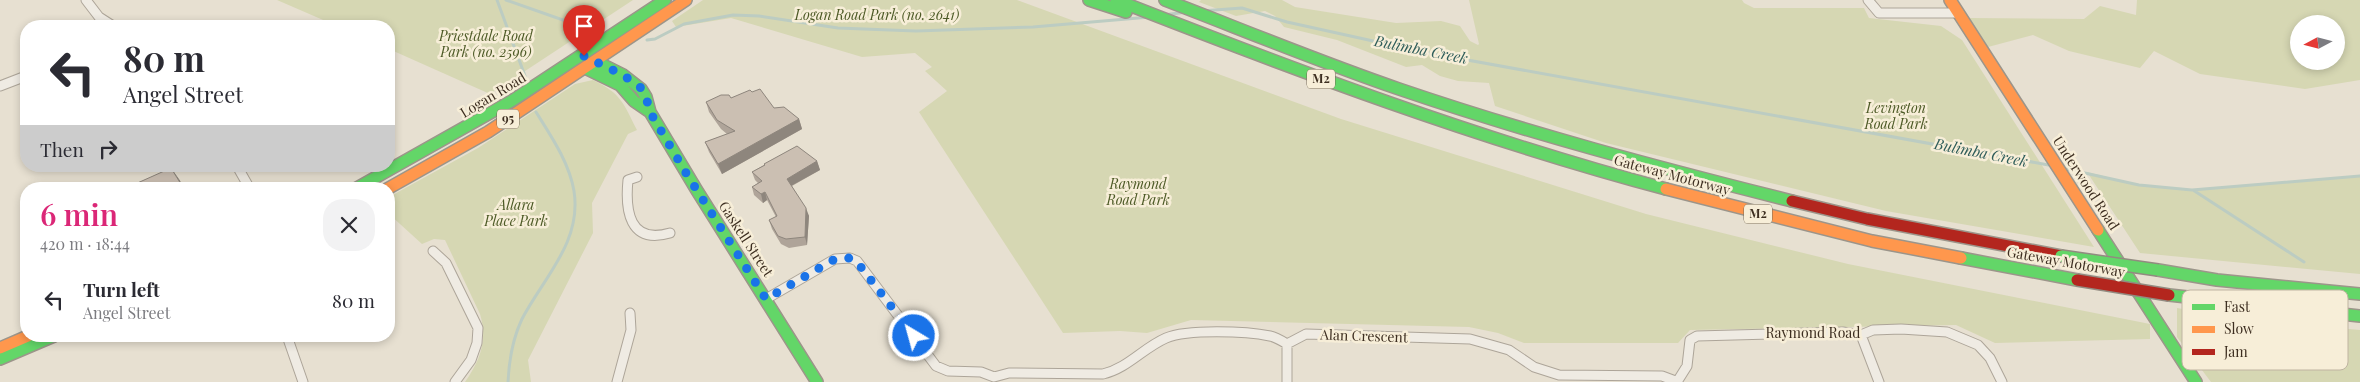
<!DOCTYPE html>
<meta charset="utf-8">
<style>
:root{--surface:#fff;--page:#f2f2f3;--text:#2b2b33;--muted:#7c7c81;--accent:#db2777}
body{margin:0;font-family:"Playfair Display",serif;background:var(--page);color:var(--text);height:100vh;display:flex;flex-direction:column;font-size:19px;white-space:nowrap}
*{box-sizing:border-box;margin:0}
p{font-size:16px;color:var(--muted)}
.icon{flex:none;width:28px;height:28px;fill:none;stroke:currentColor;stroke-width:2;stroke-linecap:round;stroke-linejoin:round}
.map{position:relative;flex:1;overflow:hidden}
.details{position:absolute;left:20px;top:182px;width:375px;height:160px;display:flex;flex-direction:column;background:var(--surface);border-radius:20px;box-shadow:0 2px 8px #0003}
.details>*{flex:none}
.banner{position:absolute;left:20px;top:20px;width:375px;height:152px;border-radius:20px;box-shadow:0 2px 8px #0003;background:#fff;color:var(--text);overflow:hidden}
.needle{width:32px;rotate:263deg}
.tools{position:absolute;left:2290px;top:15px;display:grid;gap:10px}
.tools a{display:grid;place-items:center;width:55px;height:55px;border-radius:50%;background:var(--surface);box-shadow:0 2px 8px #0003;font-size:25px}
.pin{position:absolute;display:grid;place-items:center;width:42px;height:42px;color:#fff;margin:-51px -21px;border-radius:50% 50% 50% 0;rotate:-45deg;box-shadow:0 0 5px #0007}
.pin .icon{rotate:45deg}
.me{position:absolute;width:55px;margin:-28px;rotate:323deg;stroke-linejoin:round;filter:drop-shadow(0 0 4px #0008)}
.turn{display:flex;align-items:center;gap:18px;height:105px;padding:0 20px;font-size:22px}
.turn .icon{width:65px;height:65px;stroke-width:2.5}
.turn b{display:block;font-size:35px;line-height:42px}
.then{display:flex;align-items:center;height:48px;padding:0 20px;background:#0003;gap:10px;font-size:19px}
.round{display:grid;place-items:center;flex:none;width:52px;height:52px;border-radius:20px;background:var(--page)}
.summary{display:flex;align-items:center;justify-content:space-between;height:85px;padding:0 20px}
h1{font-size:30px;font-weight:600;line-height:38px;color:var(--accent)}
ul{padding:0;list-style:none}
li{display:flex;align-items:center;gap:15px;height:65px;padding:0 20px}
li div{flex:1}
li b{display:block;font-size:19px}
li em{font-style:normal}
.map>svg:first-child{display:block}
.green{fill:#d6d7b3;fill-rule:evenodd}
.lines{fill:none;stroke-linecap:round;stroke-linejoin:round}
.stream{stroke:#bcccc2;stroke-width:3}
.street-casing{stroke:#ada599;stroke-width:11}
.fast-casing{stroke:#9c958a;stroke-width:14}
.slow-casing{stroke:#9c958a;stroke-width:14}
.jam-casing{stroke:#9c958a;stroke-width:14}
.street{stroke:#efebe3;stroke-width:9}
.fast{stroke:#63d668;stroke-width:11}
.slow{stroke:#ff974d;stroke-width:11}
.jam{stroke:#b3261e;stroke-width:11}
.fast-bridge-casing{stroke:#928b80;stroke-width:14;stroke-linecap:butt}
.jam-bridge-casing{stroke:#928b80;stroke-width:14;stroke-linecap:butt}
.fast-bridge{stroke:#63d668;stroke-width:11}
.jam-bridge{stroke:#b3261e;stroke-width:11}
.wall{fill:#afa499}
.shaded-wall{fill:#8e867d}
.building{fill:#cbbfb2;stroke:#8e867d}
.route{stroke:#1a73e8;stroke-width:9;stroke-dasharray:0 16.2}
.labels{text-anchor:middle;stroke-width:5;stroke-linejoin:round;paint-order:stroke}
.shield{fill:#f7eed8;stroke:#756857;stroke-width:1}
.shield-label{font-size:12px;font-weight:bold;fill:#3d2e20}
.park-label{font-size:14px;font-style:italic;fill:#4d5a26;stroke:#f7eed8}
.street-label{font-size:14px;fill:#3d2e20;stroke:#f7eed8}
.water-label{font-size:15px;font-style:italic;fill:#2f5d5a;stroke:#f7eed8}
.key{fill:#f7eed8;stroke:#bfb4a1;stroke-width:1}
.key-label{font-size:14px;fill:#3d2e20}
</style>
<div class="map">
<svg width="2360" height="382" viewBox="0 0 2360 382">
<rect width="100%" height="100%" fill="#e7e0d1"/>
<!-- green -->
<path class="green" d="M277,0H633L490,94L389,49V26H337Z
M703,0H1017L1341,119L1646,214L1848,264L2150,324V339L1995,343L1956,325L1690,330L1678,343H1524L1498,333L1469,327L1191,320L1147,333L1120,331L1063,333L919,112L947,91L925,71L932,67L915,53L862,57L731,18L676,27L672,21Z
M1201,0H1282L1295,7L1396,23L1441,21L1460,26L1470,41L1478,45L1479,44L1469,0H1742L1744,3L1754,8H1864L1869,18L1941,26L1962,40L2094,247L1886,211L1606,143L1495,106L1489,83L1458,81L1440,76L1422,65L1406,67L1337,40L1284,27L1275,16L1265,11L1236,16L1199,2Z
M2137,0H2360V80L2305,89L2200,74L2154,51L2140,68L2069,51L2033,35L1988,47L1969,18L2084,19L2100,6L2136,15ZM2299,24H2336V61H2299Z
M593,80C622,94 623,103 637,130L628,134L592,203L593,233L528,360L531,382H465C480,361 488,340 480,314L445,240L434,239L422,244L389,214V197L478,148L575,84Z
M2087,172L2139,185L2192,190L2360,176V274L2140,253Z
M2177,308L2245,320L2360,330V382H2211L2177,337Z"/>
<g class="lines">
<!-- stream -->
<path class="stream" d="M497,0L525,76
M506,0L600,33
M1201,11L1242,8L1287,22L1423,52L2054,166
M1163,15L1187,12
M647,40L655,39L684,24L733,15L759,16L838,28L916,31L1033,27L1150,17
M2062,168L2139,185L2192,190L2360,176
M2193,190L2304,262
M508,382C509,361 513,338 522,319C544,277 582,242 574,191C569,162 551,136 536,112"/>
<!-- street casing -->
<g class="street-casing">
<path id="street" d="M86,0L99,17L113,26
M1868,0L1879,13H1959
M0,86L26,76
M237,166L250,189
M637,177L628,180C625,210 629,245 670,233
M433,251L446,263L478,328L477,343L471,360L455,382
M766,299L835,259L850,258L857,261L936,366L948,371L981,372L994,377L1009,373L1103,374C1128,368 1143,348 1166,338C1187,329 1246,331 1270,336C1275,337 1282,341 1287,344L1306,334L1470,339L1509,350L1534,367L1559,375L1662,376L1678,382
M1861,335L1879,382
M287,336L303,382
M1287,344V382
M617,382L631,330L630,313
M1677,382L1687,366L1690,340L1697,336L1843,332L1861,335L1873,330L1901,329L1947,332L1978,345L1990,358L2002,382"/>
</g>
<!-- fast casing -->
<g class="fast-casing">
<path id="fast" d="M1089,0L1126,12
M1116,0C1297,71 1478,139 1666,189
M1165,0C1243,30 1320,62 1399,89C1528,133 1660,168 1792,201
M595,61L623,75L641,89L646,97L650,112L696,189L817,382
M585,68L620,85L634,101L650,112
M355,189L513,100L665,0
M2098,230L2196,382
M1961,258L2077,280
M2158,270L2217,280L2360,294
M2169,295L2360,316
M0,359L54,336"/>
</g>
<!-- slow casing -->
<g class="slow-casing">
<path id="slow" d="M1950,0L2098,230
M387,189L488,132L686,0
M1666,189L1872,241L1961,258
M0,348L28,336"/>
</g>
<!-- jam casing -->
<g class="jam-casing">
<path id="jam" d="M1792,201L1867,219L2061,256"/>
</g>
<!-- street -->
<use href="#street" class="street"/>
<!-- fast -->
<use href="#fast" class="fast"/>
<!-- slow -->
<use href="#slow" class="slow"/>
<!-- jam -->
<use href="#jam" class="jam"/>
<!-- fast-bridge casing -->
<g class="fast-bridge-casing">
<path id="fast-bridge" d="M2061,256L2158,270"/>
</g>
<!-- jam-bridge casing -->
<g class="jam-bridge-casing">
<path id="jam-bridge" d="M2077,280L2169,295"/>
</g>
<!-- fast-bridge -->
<use href="#fast-bridge" class="fast-bridge"/>
<!-- jam-bridge -->
<use href="#jam-bridge" class="jam-bridge"/>
</g>
<!-- wall -->
<path class="wall" d="M752,92L774,108L799,119L802,129L722,174L709,152L705,142L727,134L721,129L709,112L706,102L731,98Z
M817,161L820,170L792,186L809,216L807,245L789,248L781,244L772,229L769,220L776,217L767,200L763,203L754,195L752,187L758,183L755,180L752,172L764,165V164Z"/>
<!-- shaded-wall -->
<path class="shaded-wall" d="M799,119L802,129L722,174L718,164Z
M817,161L820,170L789,187L787,179Z
M171,168L179,179L185,189H184Z
M765,192L767,200L763,203L761,194Z
M806,208L809,216L807,245L805,237Z"/>
<!-- building -->
<path class="building" d="M760,89L774,108L784,107L799,119L718,164L705,142L735,131L717,120L706,102L721,95H729L731,98L750,90L752,92Z
M797,146L817,161L787,179L806,208L805,237L786,239L778,236L769,220L777,216L765,192L761,194L752,187L762,181L752,172L765,165L764,164Z
M171,168L184,189H124Z
M109,185L111,189H100Z"/>
<g class="lines">
<!-- route -->
<path class="route" d="M584,56L623,75L641,88L646,97L650,112L686,173L766,299L835,259L850,258L857,262L914,336"/>
</g>
<g class="labels">
<!-- shield labels -->
<g class="shield">
<rect x="1307" y="69.5" width="28" height="19" rx="4"/>
<rect x="497" y="109.5" width="22" height="19" rx="4"/>
<rect x="1744" y="204.5" width="28" height="19" rx="4"/>
</g>
<g class="shield-label">
<text x="1321" y="83">M2</text>
<text x="508" y="123">95</text>
<text x="1758" y="218">M2</text>
</g>
<!-- park labels -->
<g class="park-label">
<text x="877" y="20">Logan Road Park (no. 2641)</text>
<text x="486" y="41">Priestdale Road<tspan x="486" dy="16">Park (no. 2596)</tspan></text>
<text x="1896" y="113">Levington<tspan x="1896" dy="16">Road Park</tspan></text>
<text x="1138" y="189">Raymond<tspan x="1138" dy="16">Road Park</tspan></text>
<text x="516" y="210">Allara<tspan x="516" dy="16">Place Park</tspan></text>
</g>
<!-- street labels -->
<g class="street-label">
<text transform="translate(493 95) rotate(-31)" y="5">Logan Road</text>
<text transform="translate(1672 175) rotate(15)" y="5">Gateway Motorway</text>
<text transform="translate(2086 183) rotate(57)" y="5">Underwood Road</text>
<text transform="translate(746 239) rotate(57)" y="5">Gaskell Street</text>
<text transform="translate(2066 262) rotate(10)" y="5">Gateway Motorway</text>
<text x="1813" y="338">Raymond Road</text>
<text transform="translate(1364 336) rotate(2)" y="5">Alan Crescent</text>
</g>
<!-- water labels -->
<g class="water-label">
<text transform="translate(1421 50) rotate(11)" y="5">Bulimba Creek</text>
<text transform="translate(1981 153) rotate(11)" y="5">Bulimba Creek</text>
</g>
</g>
<!-- legend -->
<rect x="2182" y="290" width="166" height="80" rx="8" class="key"/>
<rect x="2192" y="304" width="23" height="6" fill="#63d668"/>
<rect x="2192" y="326" width="23" height="7" fill="#ff974d"/>
<rect x="2192" y="349" width="23" height="6" fill="#b3261e"/>
<g class="key-label">
<text x="2224" y="312">Fast</text>
<text x="2224" y="334">Slow</text>
<text x="2224" y="357">Jam</text>
</g>
</svg>
<div class="tools">
<a><svg class="needle" viewBox="-14 -14 28 28"><path d="M0-13l5 13h-10z" fill="#e53935"/><path d="M0 13l5-13h-10z" fill="#7c7c81"/></svg></a>
</div>
<div class="pin" style="left:584px;top:56px;background:#d93025"><svg class="icon" aria-label="arrive" viewBox="0 0 24 24"><path d="M6 21V4h12l-3 4 3 4H6"/></svg></div>
<svg class="me" style="left:914px;top:336px" viewBox="-20 -20 40 40"><circle r="17" fill="#1a73e8" stroke="#fff" stroke-width="3"/><path d="M0-11L8 9 0 5-8 9z" fill="#fff"/></svg>
<div class="banner">
<div class="turn"><svg class="icon" aria-label="left" viewBox="0 0 24 24"><path d="M17 20v-9H6M10 6l-5 5 5 5"/></svg><div><b>80 m</b>Angel Street</div></div>
<div class="then">Then<svg class="icon" aria-label="right" viewBox="0 0 24 24"><path d="M7 20v-9h11M14 6l5 5-5 5"/></svg></div>
</div>
<section class="details">
<div class="summary"><div><h1>6 min</h1><p>420 m · 18:44</p></div><a class="round"><svg class="icon" aria-label="close" viewBox="0 0 24 24"><path d="M6 6l12 12M18 6L6 18"/></svg></a></div>
<ul>
<li><svg class="icon" aria-label="left" viewBox="0 0 24 24"><path d="M17 20v-9H6M10 6l-5 5 5 5"/></svg><div><b>Turn left</b><p>Angel Street</p></div><em>80 m</em></li>
</ul>
</section>
</div>
